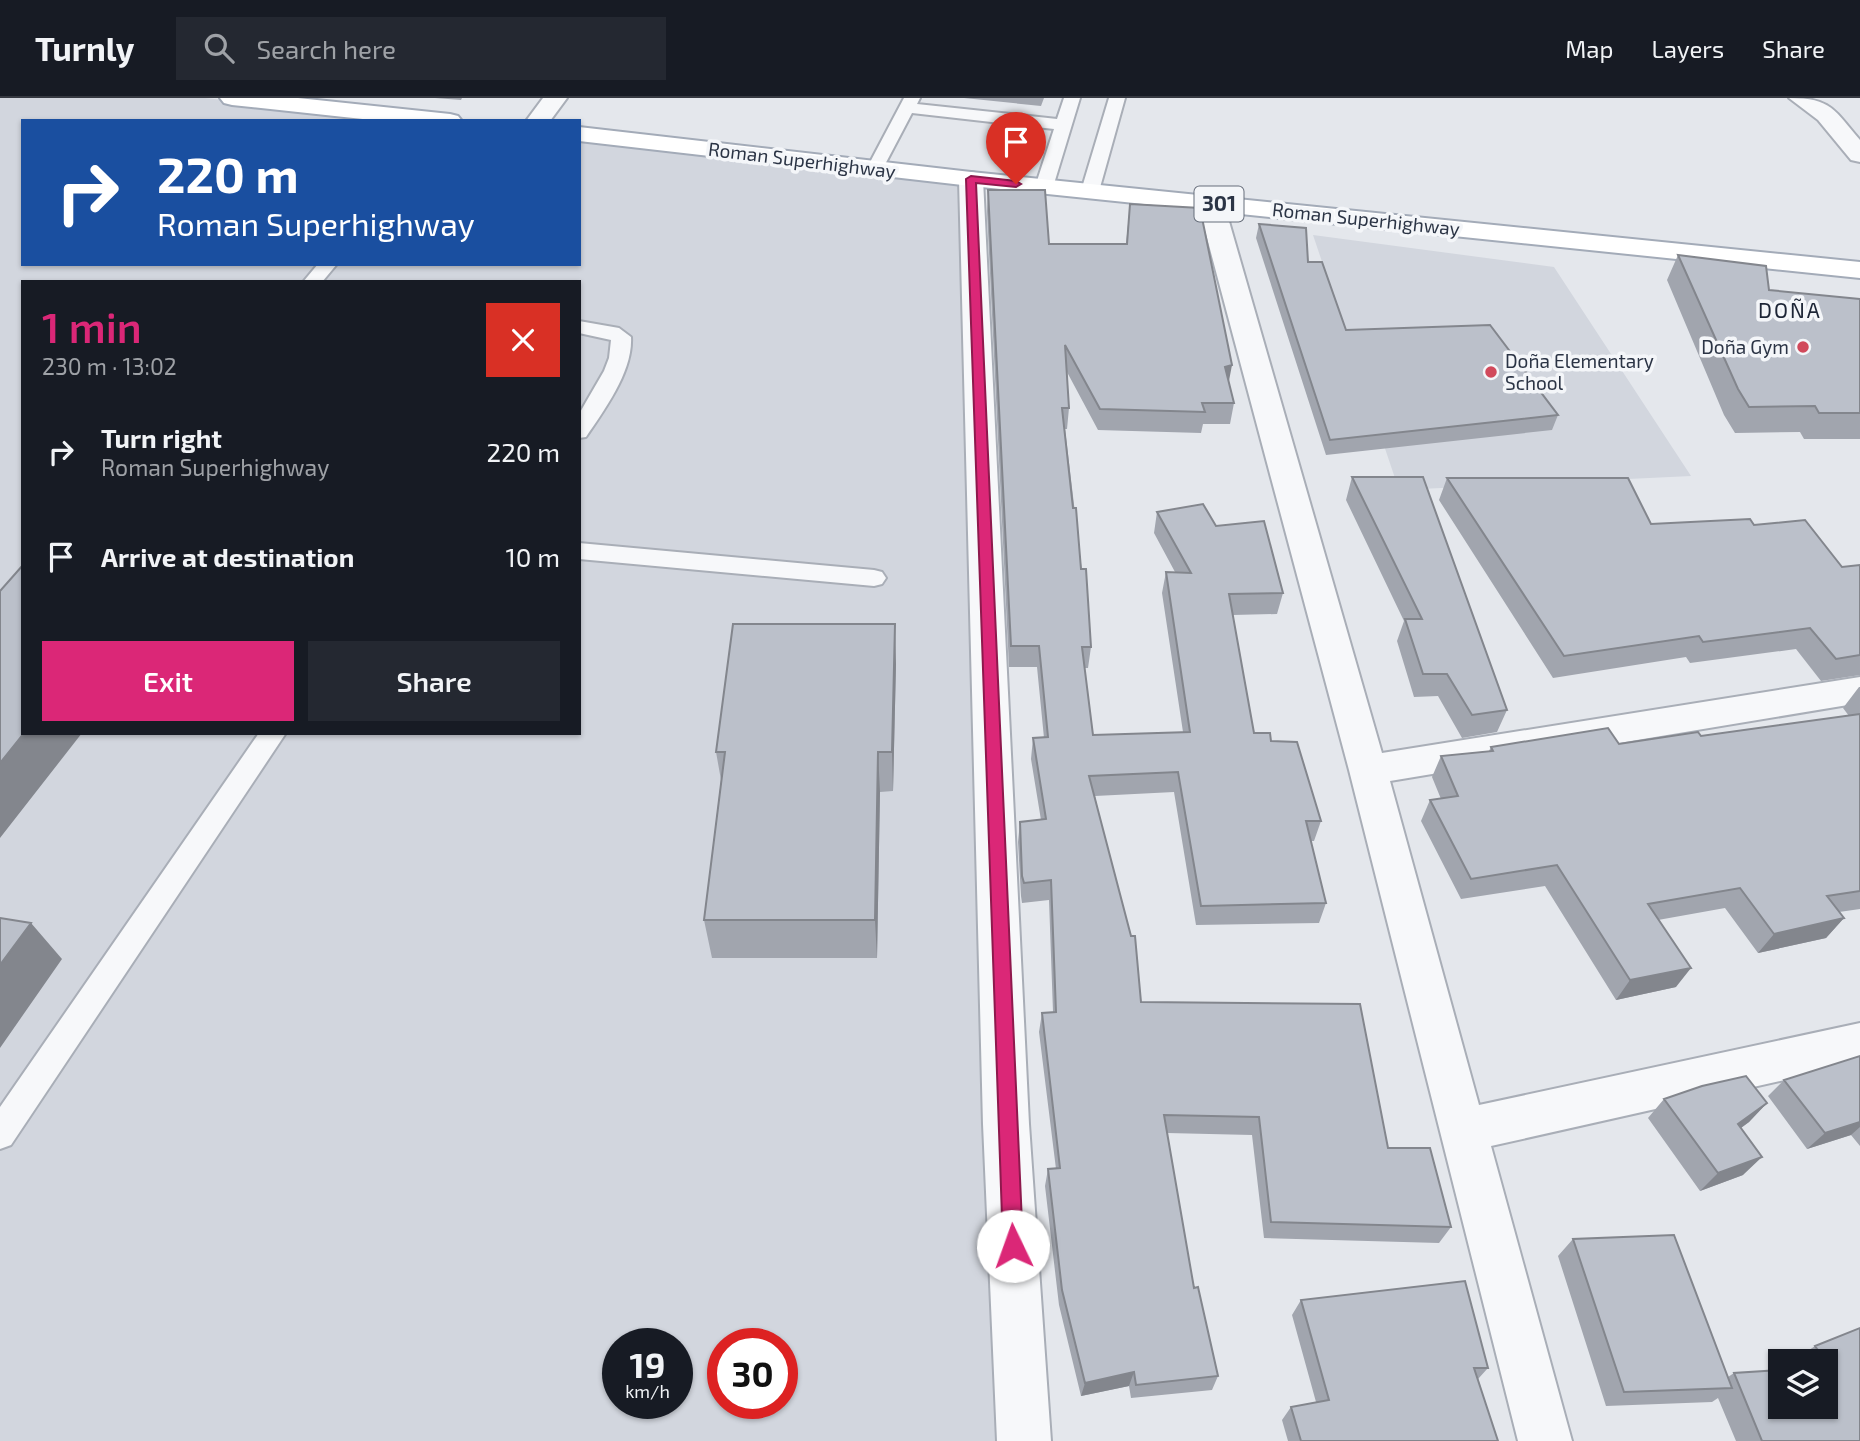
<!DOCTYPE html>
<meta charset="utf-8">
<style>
:root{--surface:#171b24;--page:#242831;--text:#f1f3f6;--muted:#9ea1a6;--line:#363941;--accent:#db2777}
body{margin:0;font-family:"Exo 2",sans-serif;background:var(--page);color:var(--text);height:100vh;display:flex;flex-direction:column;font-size:26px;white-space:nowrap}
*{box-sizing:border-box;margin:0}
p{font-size:23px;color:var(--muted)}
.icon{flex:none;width:38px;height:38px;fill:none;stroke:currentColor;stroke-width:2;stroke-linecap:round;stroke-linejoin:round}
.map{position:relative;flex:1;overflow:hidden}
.sheet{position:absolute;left:21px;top:182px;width:560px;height:455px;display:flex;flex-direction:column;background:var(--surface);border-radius:0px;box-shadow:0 2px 5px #0004}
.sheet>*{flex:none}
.hud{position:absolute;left:21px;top:21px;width:560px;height:147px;border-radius:0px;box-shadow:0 2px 5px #0004;background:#1a4fa0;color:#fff;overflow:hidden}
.controls{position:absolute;left:1768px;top:1251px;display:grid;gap:14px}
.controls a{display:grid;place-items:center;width:70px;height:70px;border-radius:0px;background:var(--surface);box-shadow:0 2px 5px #0004;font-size:35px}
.speed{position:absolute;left:602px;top:1230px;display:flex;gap:14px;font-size:35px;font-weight:700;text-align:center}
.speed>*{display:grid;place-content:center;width:91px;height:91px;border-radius:50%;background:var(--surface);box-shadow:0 2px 5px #0004;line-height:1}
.speed small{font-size:18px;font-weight:400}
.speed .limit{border:10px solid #d22;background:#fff;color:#111}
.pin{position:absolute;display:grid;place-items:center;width:60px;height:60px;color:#fff;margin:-72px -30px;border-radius:50% 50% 50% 0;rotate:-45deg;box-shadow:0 0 7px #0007}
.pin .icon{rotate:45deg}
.me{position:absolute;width:77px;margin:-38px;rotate:357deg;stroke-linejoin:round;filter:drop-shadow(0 0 5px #0008)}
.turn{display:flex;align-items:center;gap:24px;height:147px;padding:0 21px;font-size:32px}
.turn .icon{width:91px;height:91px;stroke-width:2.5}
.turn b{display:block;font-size:49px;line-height:60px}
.round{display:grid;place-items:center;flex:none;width:74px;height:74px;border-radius:0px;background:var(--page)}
.overview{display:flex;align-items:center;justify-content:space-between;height:119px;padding:0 21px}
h1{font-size:42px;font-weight:600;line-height:52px;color:var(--accent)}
.button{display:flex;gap:14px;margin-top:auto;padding:14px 21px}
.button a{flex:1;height:80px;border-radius:0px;background:var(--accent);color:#fff;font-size:28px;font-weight:600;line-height:80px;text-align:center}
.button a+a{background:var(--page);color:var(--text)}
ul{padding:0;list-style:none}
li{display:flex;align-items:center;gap:21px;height:105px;padding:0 21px}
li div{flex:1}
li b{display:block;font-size:26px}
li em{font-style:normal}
header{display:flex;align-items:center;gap:42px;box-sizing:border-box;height:98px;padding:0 35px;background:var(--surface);border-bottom:2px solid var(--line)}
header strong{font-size:33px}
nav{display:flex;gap:38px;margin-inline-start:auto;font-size:24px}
.search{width:490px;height:63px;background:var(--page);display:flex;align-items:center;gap:18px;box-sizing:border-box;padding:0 24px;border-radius:0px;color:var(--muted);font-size:26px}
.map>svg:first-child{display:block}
.built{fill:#d2d6de;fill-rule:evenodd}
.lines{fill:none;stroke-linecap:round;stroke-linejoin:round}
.lane-casing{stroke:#a9aeb7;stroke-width:4}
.street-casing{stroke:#a9aeb7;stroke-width:4}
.primary-casing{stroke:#a3abb8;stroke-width:4}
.lane{fill:#f7f8fa;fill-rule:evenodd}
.street{fill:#f7f8fa;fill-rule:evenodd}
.primary{fill:#fff;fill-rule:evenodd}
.wall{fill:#a1a5ae}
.shaded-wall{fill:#83868d}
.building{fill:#bbc0ca;stroke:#83868d;stroke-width:2}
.route{fill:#db2777;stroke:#8e194d;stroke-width:2}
.poi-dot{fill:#d1495b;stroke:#f4f6f9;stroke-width:2.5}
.labels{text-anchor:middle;stroke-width:7;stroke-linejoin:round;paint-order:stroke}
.far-street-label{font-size:19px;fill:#2b3445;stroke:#f4f6f9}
.far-poi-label{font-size:19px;fill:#2b3445;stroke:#f4f6f9;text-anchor:end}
.shield{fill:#f4f6f9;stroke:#676e7b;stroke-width:2}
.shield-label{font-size:21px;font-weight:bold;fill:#2b3445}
.far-quarter-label{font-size:21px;letter-spacing:2px;fill:#1d2536;stroke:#f4f6f9}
</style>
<header>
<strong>Turnly</strong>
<div class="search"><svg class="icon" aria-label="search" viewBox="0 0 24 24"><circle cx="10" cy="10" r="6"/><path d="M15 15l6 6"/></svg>Search here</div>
<nav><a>Map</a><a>Layers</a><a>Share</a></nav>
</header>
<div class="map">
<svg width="1860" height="1343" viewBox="0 0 1860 1343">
<rect width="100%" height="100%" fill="#e4e7ec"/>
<!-- built -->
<path class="built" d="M0,0H205L419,23H23V166H579V40L971,81L1028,1343H0ZM23,184H579V635H23ZM618,1246H677V1306H618ZM723,1246H782V1306H723Z
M1313,137L1554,169L1691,378L1399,392Z"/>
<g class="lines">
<!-- lane casing -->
<g class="lane-casing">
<path id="lane" d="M904,0H920L917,6L1057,21L1064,0H1080L1053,89L1044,94L1035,89L1054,31L912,15L881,74H869L867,70Z
M1109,0H1125L1099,93L1090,98L1081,93Z
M318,166H337L322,184H303Z
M579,223L619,230L631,239C633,273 605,311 586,339L579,340V316L604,273L609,260L611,242L579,235Z
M579,445L874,472L882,474L886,480L882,486L874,488L579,461Z
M259,635H286L11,1047L0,1051V1009Z"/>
</g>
<!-- street casing -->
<g class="street-casing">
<path id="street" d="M543,0H567L550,23H526Z
M1789,0C1832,0 1834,12 1860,42V64L1851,62L1818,22Z
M971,74L980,76L983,81L1029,1026L1051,1343H997L983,1026L959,81L962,76Z
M1211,98L1220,101L1224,106L1382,655L1860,579V605L1390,683L1479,1007L1860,925V965L1491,1048L1572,1343H1518L1349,672L1198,106L1202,101Z"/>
</g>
<!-- primary casing -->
<g class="primary-casing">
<path id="primary" d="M220,0H298L450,16L458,18L462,23H381L232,7L224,5Z
M579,29L971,74L1860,164V180L971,88L579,43Z"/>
</g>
<!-- lane -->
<use href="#lane" class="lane"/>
<!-- street -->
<use href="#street" class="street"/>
<!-- primary -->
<use href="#primary" class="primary"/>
</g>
<!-- wall -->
<path class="wall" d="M435,0H462L461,2Z
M964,0H1044L1041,8Z
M988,92L1049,146H1126L1130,106L1229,285L1234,305L1230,326H1203L1201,335L1098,332L1067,274L1069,310L1067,331H1065L1091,549L1088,570H1084L1093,637L1183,634L1162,495L1166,474H1175L1154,435L1157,414L1216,428L1283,495L1277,516L1233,517L1254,635L1271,643L1321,723L1314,743H1311L1326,805L1319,825L1196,827L1174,694L1095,698L1141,904L1388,1050L1451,1129L1439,1145L1264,1140L1252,1037L1167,1035L1194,1190L1218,1278L1212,1292L1131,1300L1129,1288L1081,1298L1059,1207L1045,1088L1048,1071H1056L1039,934L1042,915L1053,914L1049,802L1022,805L1021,798L1018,744L1020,724L1041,722L1031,661L1033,640H1044L1037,569H1009L987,113Z
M1259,126L1308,164L1346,232L1558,317L1552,332L1326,357L1256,140Z
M1678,157L1769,192L1860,201V341H1804L1800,334L1735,335L1724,317L1667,182Z
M1352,379L1507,612L1497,634L1462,640L1438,598L1414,599L1397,543L1404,523L1346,402Z
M1447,380L1651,426L1754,427L1842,469L1860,467V577L1821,583L1796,551L1690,565L1686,559L1553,580L1439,402Z
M896,566L893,693L880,694L877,860H712L704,822L721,682L716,654Z
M1859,589H1860V811L1839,814L1844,820L1826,840L1758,855L1725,810L1658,822L1676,889L1616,902L1545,788L1461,801L1421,723L1430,702L1441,701L1432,679L1441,658L1489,653L1491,649L1619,646L1701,638L1849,618L1843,610Z
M1860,958V1048L1851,1037L1807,1051L1768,998L1784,982Z
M1664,1001L1767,1005L1749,1024L1741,1030L1743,1077L1700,1093L1648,1020Z
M1573,1141L1728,1279L1734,1275L1825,1309V1264H1794L1793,1263L1815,1248L1860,1230V1343H1736L1718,1300L1712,1304L1606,1308L1558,1158Z
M1301,1202L1488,1270L1478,1281L1498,1343H1288L1282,1322L1291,1309L1316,1304L1292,1217Z"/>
<!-- shaded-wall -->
<path class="shaded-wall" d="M1232,267L1228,288L1225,269Z
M895,526L896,566L893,693L892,654Z
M24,635H82L0,740V665Z
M878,654L880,694L877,860L875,822Z
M1844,820L1826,840L1758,855L1774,836Z
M31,825L62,861L0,950V867Z
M1691,870L1676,889L1616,902L1630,882Z
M1767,1005L1749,1024L1720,1045L1738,1026Z
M1860,1024V1029L1851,1037L1807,1051L1825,1035Z
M1762,1059L1743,1077L1700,1093L1718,1075Z
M1134,1274L1129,1288L1081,1298L1085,1285Z"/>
<!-- building -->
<path class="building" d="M988,92H1045L1049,146H1127L1130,106L1200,110L1232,267L1225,269L1234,305H1202L1205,314L1100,311L1065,247L1069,310H1062L1073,410H1076L1081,471H1086L1091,549H1082L1093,637L1190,634L1166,474L1191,475L1157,414L1203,406L1216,428L1264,423L1283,495L1229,496L1254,635H1270L1271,643L1297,644L1321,723H1306L1326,805L1201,808L1178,674L1089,678L1131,838H1135L1141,904L1360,906L1388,1050H1430L1451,1129L1271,1124L1259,1019L1164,1017L1194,1190L1198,1189L1218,1278L1136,1287L1134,1274L1085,1285L1062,1192L1048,1071L1060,1070L1042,915L1056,914L1051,782L1024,785L1022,778L1020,724L1046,721L1033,640L1048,639L1039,548H1011Z
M1259,126L1306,130L1308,164H1322L1346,232L1490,227L1558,317L1330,342Z
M1678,157L1766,168L1769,192L1860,201V315H1819L1815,308L1749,309L1738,291Z
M1352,379H1423L1507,612L1472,617L1447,576H1423L1405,521H1422Z
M1447,380H1628L1651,426L1750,421L1754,427L1805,422L1842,469L1860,467V557L1836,561L1810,530L1703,544L1699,538L1564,558Z
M23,467V635H24L0,665V493Z
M733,526H895L892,654H878L875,822H704L725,654H716Z
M1860,616V793L1827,798L1844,820L1774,836L1740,790L1648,806L1691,870L1630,882L1557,767L1471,781L1430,702L1458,698L1441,658L1493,653L1491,649L1608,630L1619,646L1698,634L1701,638Z
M0,820L31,825L0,867Z
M1860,958V1024L1825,1035L1784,982Z
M1746,978L1767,1005L1738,1026L1762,1059L1718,1075L1664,1001L1702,988Z
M1674,1137L1732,1290L1624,1294L1573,1141Z
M1465,1183L1488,1270H1474L1498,1343H1301L1291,1309L1329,1302L1301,1202Z
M1860,1230V1343H1762L1734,1275L1780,1272V1309H1825V1269L1829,1268L1815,1248Z"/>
<!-- route -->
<path class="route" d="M971,78L1016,83L1021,86L1016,89L976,85L1023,1148L1020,1155L1013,1158L1006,1155L1003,1148L966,81Z"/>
<!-- markers -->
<g class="poi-dot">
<circle cx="1803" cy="249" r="7"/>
<circle cx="1491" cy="274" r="7"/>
</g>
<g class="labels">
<!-- far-street labels -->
<g class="far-street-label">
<text transform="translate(802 62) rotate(7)" y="7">Roman Superhighway</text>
<text transform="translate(1366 121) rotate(6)" y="7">Roman Superhighway</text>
</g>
<!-- far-poi labels -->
<g class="far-poi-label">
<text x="1789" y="256">Doña Gym</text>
<text x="1505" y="270" text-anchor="start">Doña Elementary<tspan x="1505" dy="22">School</tspan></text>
</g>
<!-- shield labels -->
<rect class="shield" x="1194.5" y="88.5" width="49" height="35" rx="5"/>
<g class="shield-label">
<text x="1219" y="113">301</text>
</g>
<!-- far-quarter labels -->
<g class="far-quarter-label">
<text x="1790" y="220">DOÑA</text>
</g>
</g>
</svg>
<div class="controls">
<a><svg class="icon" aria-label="layers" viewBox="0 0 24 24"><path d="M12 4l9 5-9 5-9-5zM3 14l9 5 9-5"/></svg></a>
</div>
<div class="speed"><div>19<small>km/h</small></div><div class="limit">30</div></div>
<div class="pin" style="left:1016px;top:86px;background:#d93025"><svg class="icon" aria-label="arrive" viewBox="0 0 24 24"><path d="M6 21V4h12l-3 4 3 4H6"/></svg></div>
<svg class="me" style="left:1013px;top:1148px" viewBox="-20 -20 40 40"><circle r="19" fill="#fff"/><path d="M0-13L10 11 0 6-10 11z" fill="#db2777"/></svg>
<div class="hud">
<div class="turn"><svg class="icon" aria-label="right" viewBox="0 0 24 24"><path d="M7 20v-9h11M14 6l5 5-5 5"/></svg><div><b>220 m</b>Roman Superhighway</div></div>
</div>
<section class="sheet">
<div class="overview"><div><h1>1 min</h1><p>230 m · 13:02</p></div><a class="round" style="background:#d93025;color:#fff"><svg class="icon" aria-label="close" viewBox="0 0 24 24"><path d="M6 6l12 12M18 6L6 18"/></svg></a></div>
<ul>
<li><svg class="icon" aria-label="right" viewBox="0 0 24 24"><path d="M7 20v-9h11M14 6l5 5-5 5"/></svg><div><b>Turn right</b><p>Roman Superhighway</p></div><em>220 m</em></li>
<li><svg class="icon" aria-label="arrive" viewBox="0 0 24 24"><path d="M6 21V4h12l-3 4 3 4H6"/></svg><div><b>Arrive at destination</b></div><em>10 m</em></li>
</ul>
<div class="button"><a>Exit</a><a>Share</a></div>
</section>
</div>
